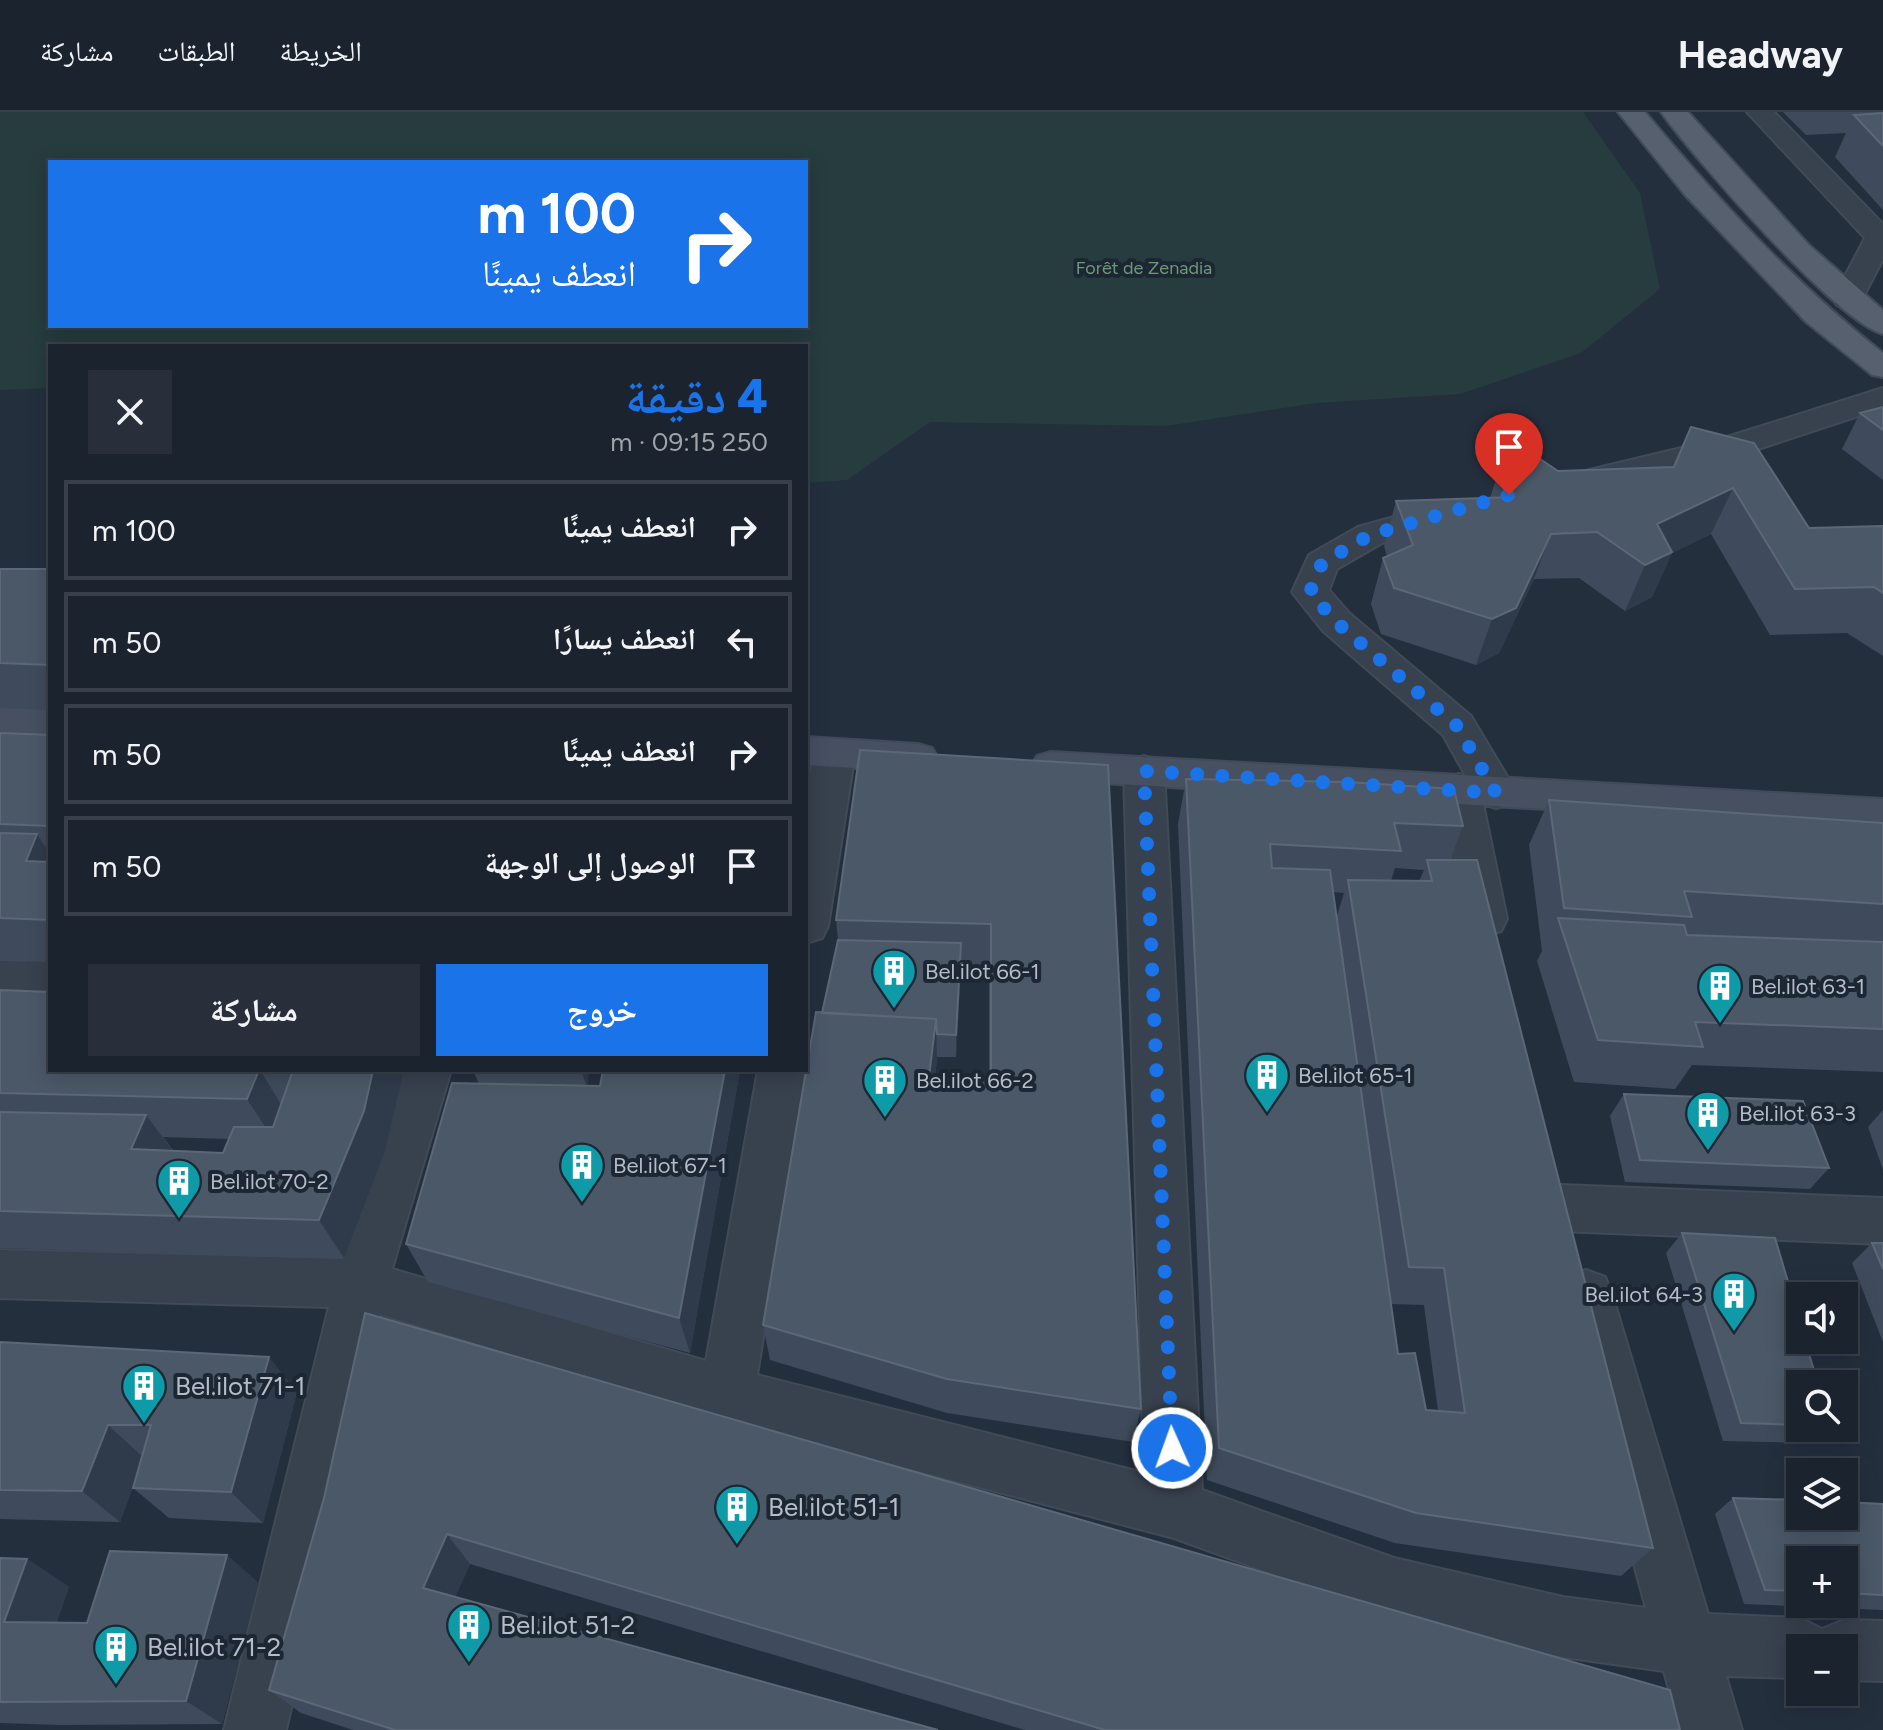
<!DOCTYPE html>
<html lang="ar">
<meta charset="utf-8">
<style>
:root{--surface:#1b232e;--page:#282f3a;--text:#f1f3f6;--muted:#a0a4aa;--line:#39404a;--accent:#1a73e8}
body{margin:0;font-family:Figtree,"Noto Naskh Arabic",sans-serif;background:var(--page);color:var(--text);direction:rtl;height:100vh;display:flex;flex-direction:column;font-size:30px;white-space:nowrap}
*{box-sizing:border-box;margin:0}
p{font-size:26px;color:var(--muted)}
.icon{flex:none;width:44px;height:44px;fill:none;stroke:currentColor;stroke-width:2;stroke-linecap:round;stroke-linejoin:round}
.map{position:relative;flex:1;overflow:hidden;direction:ltr}
.sheet{position:absolute;left:48px;top:232px;width:760px;height:728px;display:flex;flex-direction:column;background:var(--surface);border-radius:0px;box-shadow:0 4px 20px #0003,0 0 0 2px var(--line);direction:rtl}
.sheet>*{flex:none}
.hud{position:absolute;left:48px;top:48px;width:760px;height:168px;border-radius:0px;box-shadow:0 4px 20px #0003,0 0 0 2px var(--line);direction:rtl;background:#1a73e8;color:#fff;overflow:hidden}
.buttons{position:absolute;left:1786px;top:1170px;display:grid;gap:16px}
.buttons a{display:grid;place-items:center;width:72px;height:72px;border-radius:0px;background:var(--surface);box-shadow:0 4px 20px #0003,0 0 0 2px var(--line);font-size:40px}
.pin{position:absolute;display:grid;place-items:center;width:68px;height:68px;color:#fff;margin:-82px -34px;border-radius:50% 50% 50% 0;rotate:-45deg;box-shadow:0 0 8px #0007}
.pin .icon{rotate:45deg}
.me{position:absolute;width:88px;margin:-44px;rotate:358deg;stroke-linejoin:round;filter:drop-shadow(0 0 6px #0008)}
.turn{display:flex;align-items:center;gap:28px;height:168px;padding:0 40px;font-size:36px}
.turn .icon{width:104px;height:104px;stroke-width:2.5}
.turn b{display:block;font-size:56px;line-height:68px}
.round{display:grid;place-items:center;flex:none;width:84px;height:84px;border-radius:0px;background:var(--page)}
.summary{display:flex;align-items:center;justify-content:space-between;height:136px;padding:0 40px}
h1{font-size:48px;font-weight:800;line-height:60px;color:var(--accent)}
.button{display:flex;gap:16px;margin-top:auto;padding:16px 40px}
.button a{flex:1;height:92px;border-radius:0px;background:var(--accent);color:#fff;font-size:32px;font-weight:800;line-height:92px;text-align:center}
.button a+a{background:var(--page);color:var(--text)}
ul{padding:0;list-style:none}
li{display:flex;align-items:center;gap:24px;height:100px;margin:0 16px 12px;padding:0 24px;border:4px solid var(--line);border-radius:0px}
li div{flex:1}
li b{display:block;font-size:30px}
li em{font-style:normal}
header{display:flex;align-items:center;gap:48px;box-sizing:border-box;height:112px;padding:0 40px;background:var(--surface);border-bottom:2px solid var(--line)}
header strong{font-size:38px}
nav{display:flex;gap:44px;margin-inline-start:auto;font-size:28px}
.map>svg:first-child{display:block}
.green{fill:#263c3f;fill-rule:evenodd}
.lines{fill:none;stroke-linecap:round;stroke-linejoin:round}
.street-casing{stroke:#414a57;stroke-width:4}
.secondary-casing{stroke:#414a57;stroke-width:4}
.primary-casing{stroke:#414a57;stroke-width:4}
.street{fill:#38414e;fill-rule:evenodd}
.secondary{fill:#465061;fill-rule:evenodd}
.primary{fill:#56606e;fill-rule:evenodd}
.wall{fill:#3f4b5c;fill-rule:evenodd}
.shaded-wall{fill:#2f3b4b}
.building{fill:#4b5868;stroke:#5c6777;stroke-width:2}
.route{stroke:#1a73e8;stroke-width:14;stroke-dasharray:0 25.2}
.labels{text-anchor:middle;stroke-width:8;stroke-linejoin:round;paint-order:stroke}
.far-park-label{font-size:18px;fill:#6b9a76;stroke:#1d2633}
.poi-label{font-size:22px;fill:#b4bcc9;stroke:#1d2633;text-anchor:start}
.near-poi-label{font-size:26px;fill:#b4bcc9;stroke:#1d2633;text-anchor:start}
</style>
<header>
<strong>Headway</strong>
<nav><a>الخريطة</a><a>الطبقات</a><a>مشاركة</a></nav>
</header>
<div class="map">
<svg width="1883" height="1618" viewBox="0 0 1883 1618">
<rect width="100%" height="100%" fill="#242f3e"/>
<!-- green -->
<path class="green" d="M0,0H1583L1640,81L1660,177L1581,241L1460,282L1316,291L1166,314L930,310L847,368L806,371V234H50V276L0,278ZM50,50H806V214H50Z"/>
<g class="lines">
<!-- street casing -->
<g class="street-casing">
<path id="street" d="M1747,0H1774L1883,112V147L1859,193L1848,196L1837,193L1833,187L1865,126Z
M1883,276V296L1749,340L1589,378L1577,375L1572,368L1577,361L1727,325Z
M1444,391L1456,394L1461,402L1456,410L1382,431L1337,457L1329,478L1349,501L1471,604L1517,681L1511,692L1496,696L1483,692L1507,807L1501,819L1485,824L1469,819L1463,807L1439,677L1445,667L1459,662L1466,664L1443,623L1323,519L1292,480L1309,443L1358,415Z
M835,627L849,631L855,641L828,814L822,826L806,831C806,780 796,674 821,631Z
M1144,644L1158,649L1164,659L1202,1378L1394,1446L1563,1485L1646,1496L1560,1182L1567,1165L1586,1158L1605,1165L1612,1182L1708,1502L1800,1506L1822,1517L1844,1508L1883,1509V1569L1844,1568V1536H1800V1566L1726,1564L1742,1618H1680L1664,1559L1563,1545L1394,1506L1174,1426L727,1309L380,1202L286,1618H224L329,1195L0,1186V1138L343,1147L403,958H451L392,1157L706,1249L758,958H806L757,1263L1144,1361L1124,659L1130,649Z
M0,843L50,844V880L0,879Z
M1561,1073L1883,1086V1132L1561,1119L1543,1112L1536,1096L1543,1080Z"/>
</g>
<!-- secondary casing -->
<g class="secondary-casing">
<path id="secondary" d="M0,595L50,596V624L0,623Z
M806,625L918,632L932,636L938,646L932,656L918,660L806,653Z
M1051,640L1883,687V717L1051,668L1037,664L1031,654L1037,644Z"/>
</g>
<!-- primary casing -->
<g class="primary-casing">
<path id="primary" d="M1618,0H1645C1718,87 1794,171 1883,241V265L1872,263L1806,210L1685,83Z
M1661,0H1688L1809,133L1883,198V222C1838,211 1692,44 1661,0Z"/>
</g>
<!-- street -->
<use href="#street" class="street"/>
<!-- secondary -->
<use href="#secondary" class="secondary"/>
<!-- primary -->
<use href="#primary" class="primary"/>
</g>
<!-- wall -->
<path class="wall" d="M1783,0H1883V98L1835,45L1846,21L1806,23Z
M1883,295V368L1842,337L1860,301Z
M1691,315L1809,416L1883,414V544L1847,521L1770,523L1711,422L1672,441L1652,485L1625,499L1579,466L1534,467L1499,541L1476,553L1381,522L1371,492L1383,446L1387,444L1384,434L1396,389L1490,386L1500,355L1558,359L1673,355Z
M0,457H50V598L0,596Z
M0,621L50,623V850L0,849Z
M1108,653L1141,1297L1133,1330L947,1301L770,1248L763,1213L822,901L838,828L836,808ZM961,855H989V967L935,966L937,945H956Z
M1186,667L1463,714L1450,748L1653,1436L1621,1464L1395,1431L1207,1368L1178,712ZM1395,756L1424,758L1419,769H1391ZM1333,780L1344,781L1337,804ZM1391,1192L1424,1193L1438,1299L1426,1298L1398,1242Z
M1549,688L1883,711V960L1692,953L1675,977L1574,970L1537,849L1542,839L1529,733Z
M0,878L404,958L385,1039L344,1146L0,1136ZM163,1025L229,1027L223,1041L173,1038Z
M473,958H589L587,974H600L740,958L690,1241L428,1170L406,1132L479,972Z
M1624,982L1829,1056L1810,1077L1625,1070L1610,1004Z
M1883,998V1058L1868,1015Z
M1682,1121L1800,1272V1316H1828L1810,1331L1723,1329L1666,1141Z
M1872,1131H1883V1230L1852,1151Z
M0,1230L297,1280L263,1411L169,1406L133,1376V1374L120,1410L0,1407Z
M324,1386L1680,1618H1025L470,1452L455,1485L938,1618H353L301,1601L269,1578Z
M1733,1386L1883,1392V1498L1744,1492L1715,1402ZM1800,1448H1844V1492H1800Z
M0,1446L27,1447L69,1475L56,1511H87L259,1471L222,1612L60,1613L0,1611Z"/>
<!-- shaded-wall -->
<path class="shaded-wall" d="M1733,376L1711,422L1672,441L1652,485L1625,499L1645,453L1657,412Z
M1551,422L1534,467L1499,541L1476,553L1492,507Z
M37,722L50,742V784L26,749Z
M961,831V855L956,945V923Z
M936,907L937,949L930,1006L929,965Z
M260,958L285,999L274,1028L247,987Z
M373,958H404L385,1039L344,1146L319,1108Z
M581,958H589L587,975Z
M725,958H740L690,1241L679,1206Z
M146,1003L176,1043L131,1037Z
M269,1245L297,1280L263,1411L231,1380Z
M108,1313L144,1346L120,1410L82,1379Z
M447,1422L470,1452L447,1503L423,1476Z
M227,1443L259,1471L222,1612L186,1589Z
M27,1447L69,1475L48,1536L4,1510Z"/>
<!-- building -->
<path class="building" d="M1883,1V34L1854,3Z
M1883,295V318L1860,301Z
M1691,315L1754,331L1809,416L1883,414V481L1874,475L1795,477L1733,376L1657,412L1672,440L1645,453L1597,420L1551,422L1516,496L1492,507L1394,476L1383,446L1413,433L1396,389L1514,385L1500,355L1531,341L1558,359L1674,355Z
M0,457H50V553L0,551Z
M0,621L50,623V714L0,712Z
M860,638L1108,653L1141,1297L947,1267L763,1213L816,900L936,907L929,965L991,967V812L836,808Z
M1186,667L1346,670L1454,677L1463,714L1394,711L1401,739L1270,732L1272,756L1330,758L1398,1242L1415,1241L1426,1298L1465,1301L1444,1156L1409,1155L1348,768L1432,769L1427,748H1477L1653,1436L1416,1401L1219,1336Z
M1549,688L1883,711V792L1684,779L1692,805L1564,796Z
M0,721L37,722L26,749L50,750V808L0,806Z
M1558,806L1684,813L1687,823L1883,830V917L1695,910L1703,935L1598,928Z
M838,828L961,831L956,923L937,922L936,907L822,901Z
M0,878L50,880V958H259L247,987L0,981Z
M266,958H373L364,999L319,1108L0,1099V1000L146,1003L131,1037L223,1041L234,1015H273L292,961Z
M603,958H725L679,1206L406,1132L452,971L600,974Z
M1624,982L1803,989L1829,1056L1640,1048Z
M1682,1121L1775,1126L1800,1210V1228H1805L1818,1272H1800V1313L1741,1311Z
M1872,1131H1883V1157Z
M365,1201L1670,1578L1680,1618H1105L447,1422L423,1476L938,1618H395L269,1578L324,1386Z
M0,1230L269,1245L231,1380L133,1376L151,1313H108L82,1379L0,1378Z
M1733,1386L1800,1388V1404H1844V1390L1883,1392V1483L1844,1481V1448H1800V1479L1765,1478Z
M110,1439L227,1443L186,1589L0,1590V1446L27,1447L4,1510L87,1511Z"/>
<g class="lines">
<!-- route -->
<path class="route" d="M1172,1336L1144,659L1496,681L1457,614L1336,510L1310,480L1322,451L1370,423L1509,383"/>
</g>
<!-- icons -->
<defs>
<g id="building-pin" transform="scale(2.3)"><path d="M0 17L-7.5 6A9.5 9.5 0 1 1 7.5 6Z" fill="#0f9aa8" stroke="#1d2633"/><path d="M-4-6H4V6H1V3H-1V6H-4ZM-2.5-4.3h1.7v1.8h-1.7ZM.8-4.3h1.7v1.8H.8ZM-2.5-1h1.7V.8h-1.7ZM.8-1h1.7V.8H.8Z" fill="#fff"/></g>
</defs>
<g fill-rule="evenodd">
<use href="#building-pin" x="894" y="859"/>
<use href="#building-pin" x="1720" y="874"/>
<use href="#building-pin" x="1267" y="963"/>
<use href="#building-pin" x="885" y="968"/>
<use href="#building-pin" x="1708" y="1001"/>
<use href="#building-pin" x="582" y="1053"/>
<use href="#building-pin" x="179" y="1069"/>
<use href="#building-pin" x="1734" y="1182"/>
<use href="#building-pin" x="144" y="1274"/>
<use href="#building-pin" x="737" y="1395"/>
<use href="#building-pin" x="469" y="1513"/>
<use href="#building-pin" x="116" y="1535"/>
</g>
<g class="labels">
<!-- far-park labels -->
<g class="far-park-label">
<text x="1144" y="162">Forêt de Zenadia</text>
</g>
<!-- poi labels -->
<g class="poi-label">
<text x="925" y="867">Bel.ilot 66-1</text>
<text x="1751" y="882">Bel.ilot 63-1</text>
<text x="1298" y="971">Bel.ilot 65-1</text>
<text x="916" y="976">Bel.ilot 66-2</text>
<text x="1739" y="1009">Bel.ilot 63-3</text>
<text x="613" y="1061">Bel.ilot 67-1</text>
<text x="210" y="1077">Bel.ilot 70-2</text>
<text x="1703" y="1190" text-anchor="end">Bel.ilot 64-3</text>
</g>
<!-- near-poi labels -->
<g class="near-poi-label">
<text x="175" y="1283">Bel.ilot 71-1</text>
<text x="768" y="1404">Bel.ilot 51-1</text>
<text x="500" y="1522">Bel.ilot 51-2</text>
<text x="147" y="1544">Bel.ilot 71-2</text>
</g>
</g>
</svg>
<div class="buttons">
<a><svg class="icon" aria-label="sound" viewBox="0 0 24 24"><path d="M4 9h4l5-4v14l-5-4H4zM17 9q2 3 0 6"/></svg></a>
<a><svg class="icon" aria-label="search" viewBox="0 0 24 24"><circle cx="10" cy="10" r="6"/><path d="M15 15l6 6"/></svg></a>
<a><svg class="icon" aria-label="layers" viewBox="0 0 24 24"><path d="M12 4l9 5-9 5-9-5zM3 14l9 5 9-5"/></svg></a>
<a>+</a>
<a>−</a>
</div>
<div class="pin" style="left:1509px;top:383px;background:#d93025"><svg class="icon" aria-label="arrive" viewBox="0 0 24 24"><path d="M6 21V4h12l-3 4 3 4H6"/></svg></div>
<svg class="me" style="left:1172px;top:1336px" viewBox="-20 -20 40 40"><circle r="17" fill="#1a73e8" stroke="#fff" stroke-width="3"/><path d="M0-11L8 9 0 5-8 9z" fill="#fff"/></svg>
<div class="hud">
<div class="turn"><svg class="icon" aria-label="right" viewBox="0 0 24 24"><path d="M7 20v-9h11M14 6l5 5-5 5"/></svg><div><b>100 m</b>انعطف يمينًا</div></div>
</div>
<section class="sheet">
<div class="summary"><div><h1>4 دقيقة</h1><p>250 m · 09:15</p></div><a class="round"><svg class="icon" aria-label="close" viewBox="0 0 24 24"><path d="M6 6l12 12M18 6L6 18"/></svg></a></div>
<ul>
<li><svg class="icon" aria-label="right" viewBox="0 0 24 24"><path d="M7 20v-9h11M14 6l5 5-5 5"/></svg><div><b>انعطف يمينًا</b></div><em>100 m</em></li>
<li><svg class="icon" aria-label="left" viewBox="0 0 24 24"><path d="M17 20v-9H6M10 6l-5 5 5 5"/></svg><div><b>انعطف يسارًا</b></div><em>50 m</em></li>
<li><svg class="icon" aria-label="right" viewBox="0 0 24 24"><path d="M7 20v-9h11M14 6l5 5-5 5"/></svg><div><b>انعطف يمينًا</b></div><em>50 m</em></li>
<li><svg class="icon" aria-label="arrive" viewBox="0 0 24 24"><path d="M6 21V4h12l-3 4 3 4H6"/></svg><div><b>الوصول إلى الوجهة</b></div><em>50 m</em></li>
</ul>
<div class="button"><a>خروج</a><a>مشاركة</a></div>
</section>
</div>
